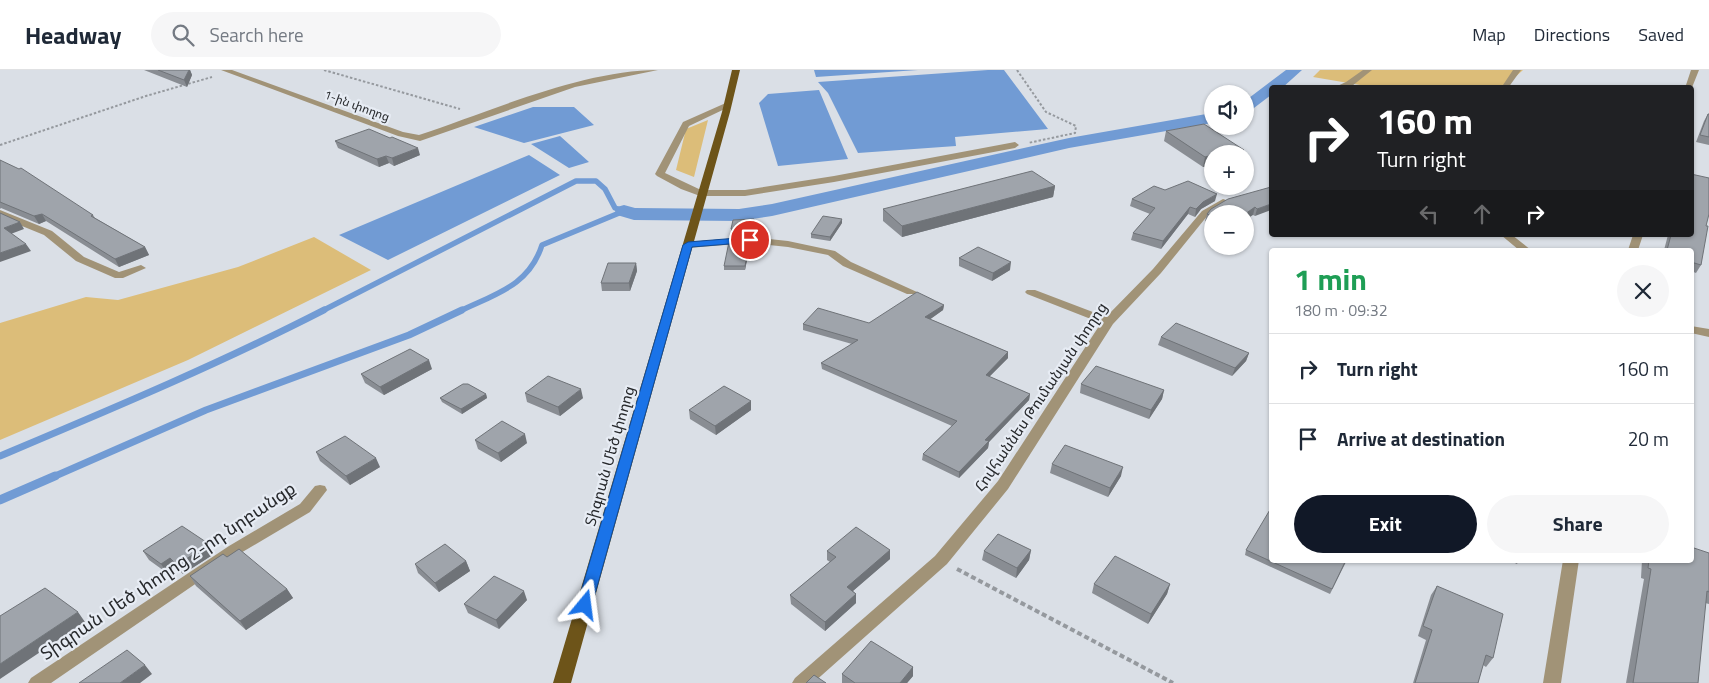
<!DOCTYPE html>
<meta charset="utf-8">
<style>
:root{--surface:#fff;--page:#f6f6f7;--text:#1f2937;--muted:#747a83;--line:#e0e1e3;--accent:#111827}
body{margin:0;font-family:"Titillium Web","Noto Sans Armenian",sans-serif;background:var(--page);color:var(--text);height:100vh;display:flex;flex-direction:column;font-size:19px;white-space:nowrap}
*{box-sizing:border-box;margin:0}
p{font-size:16px;color:var(--muted)}
.icon{flex:none;width:28px;height:28px;fill:none;stroke:currentColor;stroke-width:2;stroke-linecap:round;stroke-linejoin:round}
.map{position:relative;flex:1;overflow:hidden}
.drawer{position:absolute;left:1269px;top:178px;width:425px;height:315px;display:flex;flex-direction:column;background:var(--surface);border-radius:5px;box-shadow:0 1px 4px #0004}
.drawer>*{flex:none}
.guide{position:absolute;left:1269px;top:15px;width:425px;height:152px;border-radius:5px;box-shadow:0 1px 4px #0004;background:#202124;color:#fff;overflow:hidden}
.controls{position:absolute;left:1204px;top:15px;display:grid;gap:10px}
.controls a{display:grid;place-items:center;width:50px;height:50px;border-radius:50%;background:var(--surface);box-shadow:0 1px 4px #0004;font-size:25px}
.pin{position:absolute;display:grid;place-items:center;width:42px;height:42px;color:#fff;margin:-21px;border:2px solid #fff;border-radius:50%;box-shadow:0 1px 5px #0007}
.me{position:absolute;width:55px;margin:-28px;rotate:16deg;stroke-linejoin:round;filter:drop-shadow(0 0 4px #0008)}
.turn{display:flex;align-items:center;gap:18px;height:105px;padding:0 25px;font-size:22px}
.turn .icon{width:65px;height:65px;stroke-width:2.5}
.turn b{display:block;font-size:35px;line-height:42px}
.lanes{display:flex;align-items:center;height:48px;padding:0 25px;background:#0003;justify-content:center;gap:25px;direction:ltr}
.lanes .off{opacity:.35}
.round{display:grid;place-items:center;flex:none;width:52px;height:52px;border-radius:26px;background:var(--page)}
.head{display:flex;align-items:center;justify-content:space-between;height:85px;padding:0 25px}
h1{font-size:30px;font-weight:700;line-height:38px;color:#1e9e55}
.cta{display:flex;gap:10px;margin-top:auto;padding:10px 25px}
.cta a{flex:1;height:58px;border-radius:30px;background:var(--accent);color:#fff;font-size:20px;font-weight:700;line-height:58px;text-align:center}
.cta a+a{background:var(--page);color:var(--text)}
ul{padding:0;list-style:none}
li{display:flex;align-items:center;gap:15px;height:70px;padding:0 25px;border-top:1px solid var(--line)}
li div{flex:1}
li b{display:block;font-size:19px}
li em{font-style:normal}
header{display:flex;align-items:center;gap:30px;box-sizing:border-box;height:70px;padding:0 25px;background:var(--surface);border-bottom:1px solid var(--line)}
header strong{font-size:24px}
nav{display:flex;gap:28px;margin-inline-start:auto;font-size:18px}
.search{width:350px;height:45px;background:var(--page);display:flex;align-items:center;gap:12px;box-sizing:border-box;padding:0 18px;border-radius:28px;color:var(--muted);font-size:19px}
.map>svg:first-child{display:block}
.green{fill:#dcbd79}
.water{fill:#719bd4}
.lines{fill:none;stroke-linecap:round;stroke-linejoin:round}
.stream-far2{stroke:#719bd4;stroke-width:5.5}
.stream-far1{stroke:#719bd4;stroke-width:7}
.stream{stroke:#719bd4;stroke-width:9}
.canal{fill:#719bd4;fill-rule:evenodd}
.path-far1{stroke:#95999e;stroke-width:2;stroke-dasharray:2.5 2;stroke-linecap:butt}
.path{stroke:#95999e;stroke-width:4;stroke-dasharray:5 3;stroke-linecap:butt}
.minor{fill:#a19377;fill-rule:evenodd}
.major{fill:#6d5419;fill-rule:evenodd}
.wall{fill:#898d93}
.shaded-wall{fill:#6f7378}
.building{fill:#9fa4ab;stroke:#6f7378}
.route{fill:#1a73e8;stroke:#114b97}
.labels{text-anchor:middle;stroke-width:4.5;stroke-linejoin:round;paint-order:stroke}
.far-street-label{font-size:12px;fill:#27292c;stroke:#e7ecf4}
.street-label{font-size:15px;fill:#27292c;stroke:#e7ecf4}
.near-street-label{font-size:18px;fill:#27292c;stroke:#e7ecf4}
</style>
<header>
<strong>Headway</strong>
<div class="search"><svg class="icon" aria-label="search" viewBox="0 0 24 24"><circle cx="10" cy="10" r="6"/><path d="M15 15l6 6"/></svg>Search here</div>
<nav><a>Map</a><a>Directions</a><a>Saved</a></nav>
</header>
<div class="map">
<svg width="1709" height="613" viewBox="0 0 1709 613">
<rect width="100%" height="100%" fill="#dadfe6"/>
<!-- green -->
<path class="green" d="M1320,0H1523L1503,18L1372,17L1313,7Z
M708,50L694,107L676,100L686,59Z
M314,167L371,200L188,290L0,370V253L86,227L118,230L238,197Z"/>
<!-- water -->
<path class="water" d="M814,0H918L816,7Z
M988,0H1004L1048,59L955,67L956,76L858,83L828,23L818,12Z
M819,20L848,89L778,96L759,33L768,24Z
M533,37H574L594,55L524,73L474,57Z
M560,66L589,92L569,98L531,74Z
M529,85L560,105L388,190L339,165Z"/>
<g class="lines">
<!-- stream-far2 -->
<path class="stream-far2" d="M322,241L576,111H596L605,119L615,138L624,141
M460,241C495,224 529,216 542,175L624,141"/>
<!-- stream-far1 -->
<path class="stream-far1" d="M0,386C109,340 219,294 324,240
M53,407L206,340L409,265L462,240"/>
<!-- stream -->
<path class="stream" d="M0,430L55,406"/>
<!-- canal -->
<path class="canal" d="M1286,0H1302L1282,18H1271V25L1250,41L1245,43V31Z
M1212,43V53L1069,78L772,146L739,151L634,150L617,145L615,141L617,137L624,135L635,138L739,139L772,134L1069,68Z"/>
<!-- path-far1 -->
<path class="path-far1" d="M324,0L460,39
M1017,0L1046,42L1076,56L1075,63L1028,73
M0,75L146,26L212,7"/>
<!-- path -->
<path class="path" d="M957,499L1173,613"/>
<!-- minor -->
<path class="minor" d="M221,0H232L403,62L419,65C491,41 583,0 658,0L575,17L420,71L398,66Z
M1363,0H1372L1352,16L1333,18L1346,12Z
M1513,0H1521L1508,18H1501Z
M1691,0H1699L1691,20V18H1685Z
M728,32H731V36L689,56L665,103L701,120H745L834,106L1015,72L1019,75L1015,78L834,112L745,126H700L681,119L657,106L655,104L683,52Z
M1223,129L1226,130V134L1208,145L1161,203L1113,254L1008,419L947,494L813,613H792L795,608L935,486L998,411L1101,253L1027,224L1025,222L1027,220H1035L1106,247L1153,199L1202,141Z
M0,140L52,161L84,187L119,202L141,195L146,198L123,208H115L76,191L44,165L0,147Z
M1501,165H1512L1531,180H1519Z
M1633,165H1643L1638,180H1628Z
M750,167L788,171L835,181L851,192L917,222L915,224H907L843,196L828,185L788,177L750,173L688,178L683,175L688,172Z
M1691,256L1709,259V267L1691,263Z
M320,415L325,416L327,420L310,442L239,484L51,613H28L31,608L229,476L300,434L315,416Z
M1563,490H1579L1561,613H1543Z"/>
<!-- major -->
<path class="major" d="M732,0H740L730,42L571,613H553L722,42Z"/>
</g>
<!-- wall -->
<path class="wall" d="M144,0H190L192,5L187,17Z
M1708,44H1709V75L1696,72L1704,51Z
M1166,61L1244,80L1243,84H1212V95L1203,97L1164,71Z
M335,71L420,85L394,96L389,93L379,97L338,78Z
M0,90L93,145L95,148L145,177L149,185L119,197L46,151L39,154L1,138L0,139Z
M1055,116L1053,127L902,167L883,151V139Z
M1271,117L1255,146L1253,145L1212,144V154L1205,151L1207,144Z
M1165,120L1215,131L1201,139L1195,147L1188,144L1161,179L1131,170L1133,163L1150,144L1130,136L1132,129Z
M754,149V157L753,165L732,167L731,159Z
M842,153L830,171L811,168V164Z
M1706,156L1701,195L1696,203L1691,201V180H1664L1668,165H1691Z
M750,175L745,200H724V196Z
M959,188L1010,200L992,211L959,196Z
M636,193L637,201L630,221H602L601,213Z
M944,235L943,240L930,249L1008,282V288L989,307L1030,324L1029,330L989,372L988,378L959,408L922,390L923,384L952,356L822,299L821,293L852,274L803,260V254L869,253Z
M1161,267L1249,283L1246,291L1232,306L1158,275Z
M432,299L384,325L365,313L361,304Z
M1081,314L1164,320L1162,329L1149,349L1080,323Z
M525,323L583,328L560,346L527,332Z
M486,324L487,328L462,344L442,332L440,328Z
M751,331V340L716,365L690,349L689,340Z
M475,370L527,373L501,392L478,379Z
M316,382L380,397L350,415L320,391Z
M1052,394L1121,406L1108,427L1050,403Z
M890,480V489L853,521L856,524V533L825,561L791,534L790,525L830,492L827,490V481Z
M1031,480L1029,490L1016,508L982,490L984,481Z
M1246,480L1347,490L1330,524L1245,485Z
M143,481L214,484L183,504L176,497L167,503L149,490Z
M1709,483V534L1705,533L1698,613H1626L1644,509L1641,508L1642,490H1691Z
M1508,490H1519L1517,494Z
M466,491L470,501L439,522L418,503L415,494Z
M190,506L287,519L293,528L246,560L196,516Z
M1094,514H1170L1167,524L1148,554L1092,523Z
M1437,516L1493,588L1486,597L1483,595L1478,613H1413L1426,570L1418,566L1431,525Z
M527,530L499,559L468,543L464,534Z
M913,597V606L907,613H842V604Z"/>
<!-- shaded-wall -->
<path class="shaded-wall" d="M189,0H190L192,5L187,17L184,10Z
M418,78L420,85L394,96L392,88Z
M1244,80L1243,84H1221Z
M1212,85V95L1203,97L1205,87Z
M386,86L389,93L379,97L377,89Z
M1055,116L1053,127L902,167V156Z
M1217,124L1215,131L1201,139L1195,147L1196,139L1203,132Z
M1271,134V140L1255,146L1257,139Z
M1190,137L1188,144L1161,179L1163,171Z
M1255,137L1253,145L1245,150V144Z
M42,144L46,151L39,154L34,146Z
M754,149V157L753,165L752,158Z
M842,149V153L830,171V167Z
M20,152L24,159L8,165L4,158Z
M750,171V175L745,200V196Z
M26,174L31,181L0,192V183Z
M145,177L149,185L119,197L115,189Z
M1011,192L1010,200L992,211L993,203Z
M636,193L637,201L630,221L629,213Z
M944,235L943,240L925,253V247Z
M1008,282V288L985,311L986,305Z
M1249,283L1246,291L1232,306L1235,298Z
M429,290L432,299L384,325L380,317Z
M581,319L583,328L560,346L558,337Z
M1164,320L1162,329L1149,349L1151,340Z
M486,324L487,328L462,344L461,339Z
M1030,324L1029,330L989,372L988,378L959,408V402L985,370Z
M751,331V340L716,365L715,356Z
M525,364L527,373L501,392L498,383Z
M376,388L380,397L350,415L346,406Z
M1123,397L1121,406L1108,427L1110,418Z
M209,474L214,484L183,504L177,495Z
M890,480V489L847,526V517Z
M1031,480L1029,490L1016,508L1017,498Z
M170,488L176,497L167,503L161,494Z
M466,491L470,501L439,522L435,513Z
M1170,514L1167,524L1148,554L1151,544Z
M287,519L293,528L246,560L240,551Z
M524,521L527,530L499,559L496,550Z
M856,524V533L825,561V552Z
M78,542L85,552L0,609V594Z
M145,595L152,604L140,613H120Z
M913,597V606L907,613H900Z"/>
<!-- building -->
<path class="building" d="M158,0H189L184,10Z
M1708,44H1709V67L1700,65Z
M1204,54L1244,80L1221,84H1212V85L1205,87L1166,61Z
M369,59L390,68L392,67L418,78L392,88L386,86L377,89L335,71Z
M0,90L19,99L21,98L93,145L91,146L145,177L115,189L42,144L34,146L0,132Z
M1032,101L1055,116L902,156L883,139Z
M1691,104L1709,108V144L1706,156H1708L1701,195L1691,192V180H1667L1671,165H1691Z
M1188,111L1217,124L1203,132L1196,139L1190,137L1163,171L1133,163L1155,138L1132,129L1154,116L1165,120Z
M1271,117V134L1257,139L1255,137L1245,144H1212V146L1207,144L1211,139L1228,129Z
M0,143L20,152L4,158L26,174L0,183Z
M823,146L842,149L830,167L811,164Z
M754,149L752,158L731,159L733,150Z
M750,171L745,196H724L729,172Z
M978,177L1011,192L993,203L959,188Z
M608,193H636L629,213H601Z
M917,222L944,235L925,247L1008,282L986,305L1030,324L985,370L989,371L959,402L923,384L957,351L821,293L858,270L803,254L818,238L869,253Z
M1176,253L1249,283L1235,298L1161,267Z
M410,279L429,290L380,317L361,304Z
M1096,296L1164,320L1151,340L1081,314Z
M548,306L581,319L558,337L525,323Z
M463,314H468L486,324L461,339L440,328Z
M724,316L751,331L715,356L689,340Z
M502,351L525,364L498,383L475,370Z
M345,366L376,388L346,406L316,382Z
M1065,375L1123,397L1110,418L1052,394Z
M1271,438V490H1346L1332,519L1246,480Z
M182,456L209,474L177,495L170,488L161,494L143,481Z
M856,457L890,480L847,517L856,524L825,552L790,525L836,487L827,481Z
M998,464L1031,480L1017,498L984,481Z
M445,474L466,491L435,513L415,494Z
M1691,477L1709,483V522L1707,521L1698,613H1633L1651,499L1648,498L1649,490H1691Z
M239,479L287,519L240,551L190,506L223,484L227,487Z
M1115,486L1170,514L1151,544L1094,514Z
M494,506L524,521L496,550L464,534Z
M1437,516L1503,544L1493,588L1486,585L1478,613H1415L1432,560L1423,556Z
M45,518L78,542L0,594V546Z
M871,571L913,597L900,613H855L842,604Z
M127,580L145,595L120,613H79Z
M814,605L826,613H806Z"/>
<!-- route -->
<path class="route" d="M750,167L755,170L754,172L692,177L592,535L590,540L585,541L579,540L577,535L683,175L688,172Z"/>
<g class="labels">
<!-- far-street labels -->
<g class="far-street-label">
<text transform="translate(357 36) rotate(20)" y="4">1-ին փողոց</text>
</g>
<!-- street labels -->
<g class="street-label">
<text transform="translate(1041 327) rotate(-56)" y="5">Հովհաննես Թումանյան փողոց</text>
<text transform="translate(610 386) rotate(-74)" y="5">Տիգրան Մեծ փողոց</text>
</g>
<!-- near-street labels -->
<g class="near-street-label">
<text transform="translate(168 501) rotate(-34)" y="6">Տիգրան Մեծ փողոց 2-րդ նրբանցք</text>
</g>
</g>
</svg>
<div class="controls">
<a><svg class="icon" aria-label="sound" viewBox="0 0 24 24"><path d="M4 9h4l5-4v14l-5-4H4zM17 9q2 3 0 6"/></svg></a>
<a>+</a>
<a>−</a>
</div>
<div class="pin" style="left:750px;top:170px;background:#d93025"><svg class="icon" aria-label="arrive" viewBox="0 0 24 24"><path d="M6 21V4h12l-3 4 3 4H6"/></svg></div>
<svg class="me" style="left:585px;top:535px" viewBox="-20 -20 40 40"><path d="M0-17L14 15 0 8-14 15z" fill="#1a73e8" stroke="#fff" stroke-width="4"/></svg>
<div class="guide">
<div class="turn"><svg class="icon" aria-label="right" viewBox="0 0 24 24"><path d="M7 20v-9h11M14 6l5 5-5 5"/></svg><div><b>160 m</b>Turn right</div></div>
<div class="lanes"><svg class="icon off" aria-label="left" viewBox="0 0 24 24"><path d="M17 20v-9H6M10 6l-5 5 5 5"/></svg><svg class="icon off" aria-label="ahead" viewBox="0 0 24 24"><path d="M12 20V5M6 11l6-6 6 6"/></svg><svg class="icon" aria-label="right" viewBox="0 0 24 24"><path d="M7 20v-9h11M14 6l5 5-5 5"/></svg></div>
</div>
<section class="drawer">
<div class="head"><div><h1>1 min</h1><p>180 m · 09:32</p></div><a class="round"><svg class="icon" aria-label="close" viewBox="0 0 24 24"><path d="M6 6l12 12M18 6L6 18"/></svg></a></div>
<ul>
<li><svg class="icon" aria-label="right" viewBox="0 0 24 24"><path d="M7 20v-9h11M14 6l5 5-5 5"/></svg><div><b>Turn right</b></div><em>160 m</em></li>
<li><svg class="icon" aria-label="arrive" viewBox="0 0 24 24"><path d="M6 21V4h12l-3 4 3 4H6"/></svg><div><b>Arrive at destination</b></div><em>20 m</em></li>
</ul>
<div class="cta"><a>Exit</a><a>Share</a></div>
</section>
</div>
